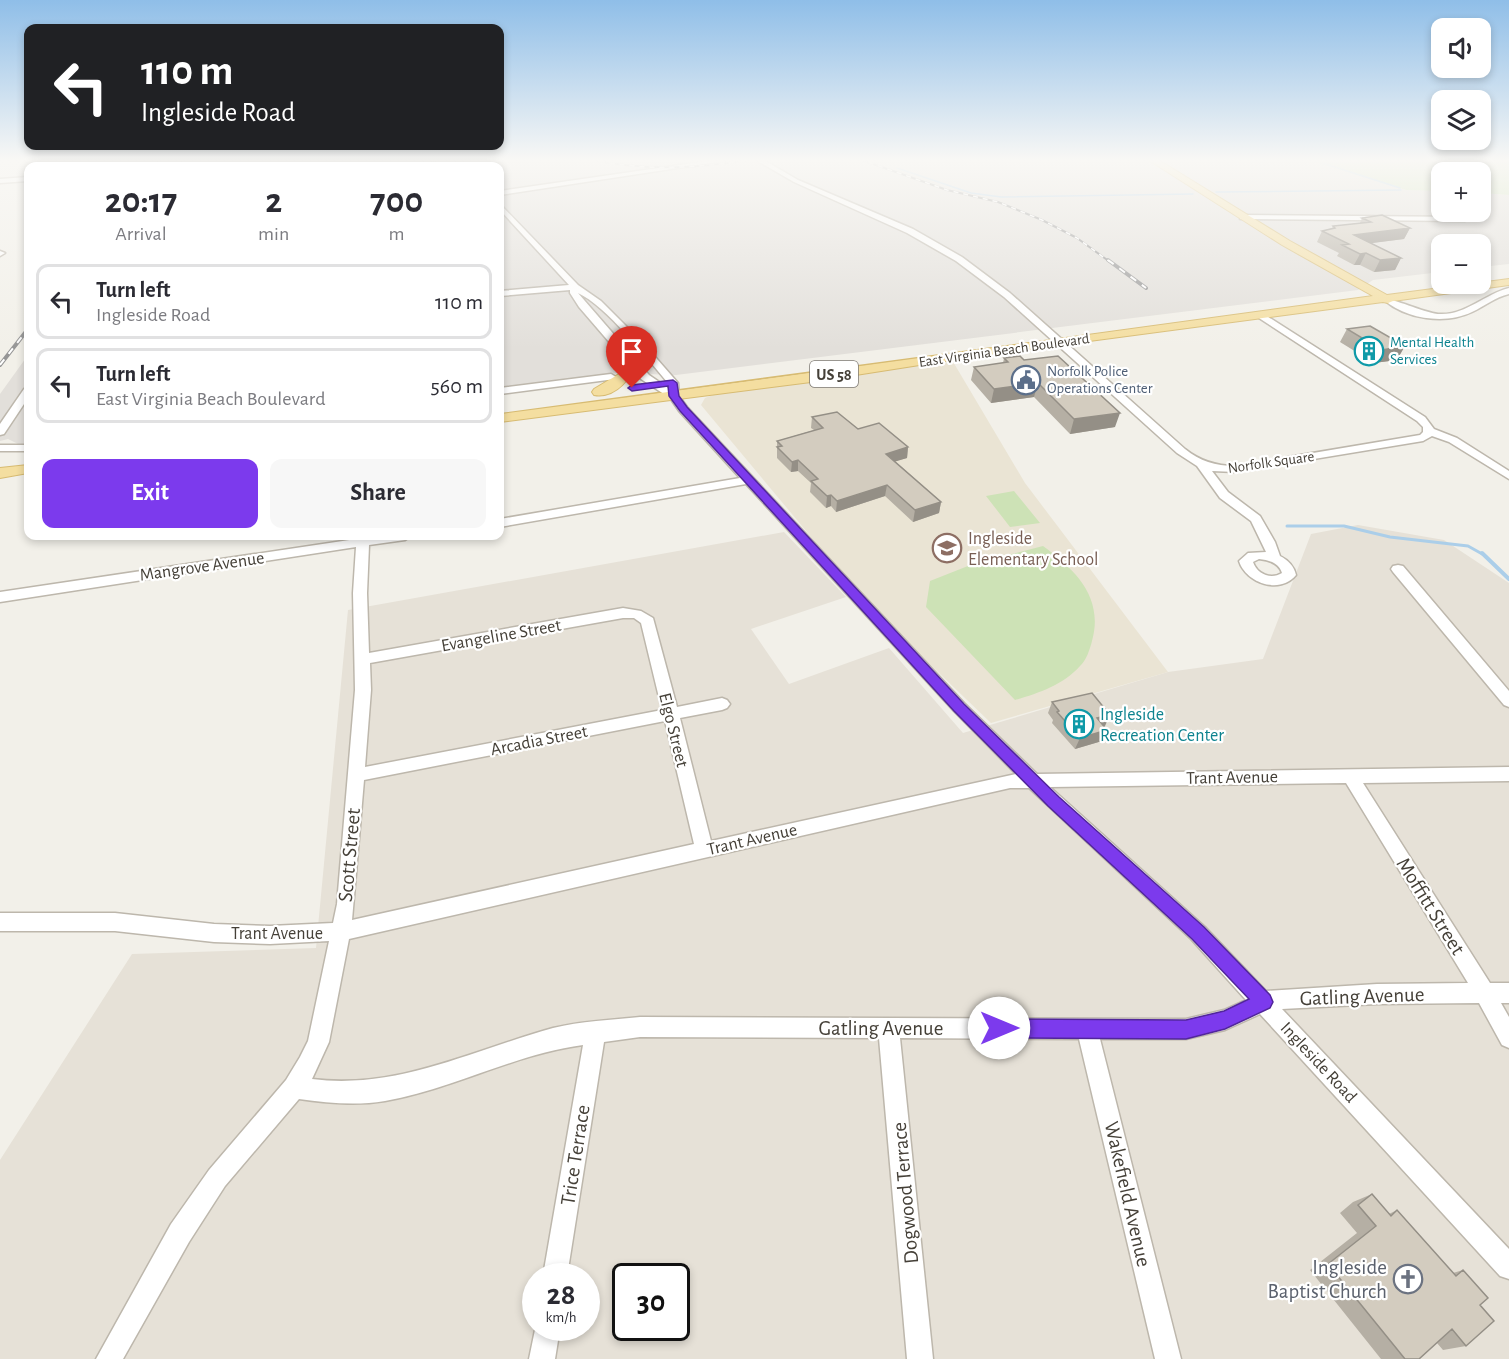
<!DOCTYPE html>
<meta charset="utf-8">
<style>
:root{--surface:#fff;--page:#f7f7f7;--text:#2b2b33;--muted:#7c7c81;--line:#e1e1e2;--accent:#7c3aed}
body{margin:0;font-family:"Alegreya Sans",sans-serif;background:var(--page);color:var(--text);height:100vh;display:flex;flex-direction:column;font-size:22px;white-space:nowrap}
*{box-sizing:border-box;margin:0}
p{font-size:20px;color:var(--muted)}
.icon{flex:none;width:33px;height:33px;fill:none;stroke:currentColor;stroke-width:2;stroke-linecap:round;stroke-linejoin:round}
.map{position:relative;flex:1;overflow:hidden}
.panel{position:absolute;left:24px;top:162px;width:480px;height:378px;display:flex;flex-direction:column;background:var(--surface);border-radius:12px;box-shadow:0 3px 9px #0003}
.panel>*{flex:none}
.top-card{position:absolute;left:24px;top:24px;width:480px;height:126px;border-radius:12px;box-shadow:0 3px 9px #0003;background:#202124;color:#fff;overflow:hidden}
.buttons{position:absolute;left:1431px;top:18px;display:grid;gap:12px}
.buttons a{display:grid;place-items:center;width:60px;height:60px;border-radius:12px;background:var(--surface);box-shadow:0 3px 9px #0003;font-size:30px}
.speed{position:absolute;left:522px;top:1263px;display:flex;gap:12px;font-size:30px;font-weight:700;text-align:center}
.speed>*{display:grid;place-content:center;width:78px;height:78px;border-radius:50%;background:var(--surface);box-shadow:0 3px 9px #0003;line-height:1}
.speed small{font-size:15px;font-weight:400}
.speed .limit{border:3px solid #111;border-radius:9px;background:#fff;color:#111}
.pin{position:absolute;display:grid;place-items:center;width:51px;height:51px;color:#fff;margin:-62px -26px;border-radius:50% 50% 50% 0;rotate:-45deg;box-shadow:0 0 6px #0007}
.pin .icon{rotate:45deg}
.me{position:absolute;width:66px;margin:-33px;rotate:90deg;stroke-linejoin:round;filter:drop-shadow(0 0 4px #0008)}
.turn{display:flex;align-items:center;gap:21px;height:126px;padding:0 18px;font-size:27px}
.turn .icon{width:78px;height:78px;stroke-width:2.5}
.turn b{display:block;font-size:42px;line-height:51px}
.eta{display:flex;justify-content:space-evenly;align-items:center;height:102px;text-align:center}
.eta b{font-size:36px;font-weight:700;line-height:42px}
.cta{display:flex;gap:12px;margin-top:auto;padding:12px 18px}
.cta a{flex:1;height:69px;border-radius:12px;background:var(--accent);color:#fff;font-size:24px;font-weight:700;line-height:69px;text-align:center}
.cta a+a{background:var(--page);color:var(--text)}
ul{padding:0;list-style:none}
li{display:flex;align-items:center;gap:18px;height:75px;margin:0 12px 9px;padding:0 6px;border:3px solid var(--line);border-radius:12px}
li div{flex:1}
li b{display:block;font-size:22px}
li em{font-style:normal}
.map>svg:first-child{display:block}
.residential{fill:#e6e1d7;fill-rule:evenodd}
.industrial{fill:#e2dfda}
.education{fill:#eae4d4}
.green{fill:#cde2b6}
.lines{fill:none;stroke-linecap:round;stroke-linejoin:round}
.stream-far2{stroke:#abcee9;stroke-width:1.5}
.stream-far1{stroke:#abcee9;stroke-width:3}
.stream{stroke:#abcee9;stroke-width:4}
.minor-casing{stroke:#bdb7ac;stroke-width:3}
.major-casing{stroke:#d7bb72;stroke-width:2}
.minor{fill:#fff;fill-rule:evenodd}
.major{fill:#f4dea0;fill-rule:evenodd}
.rail-far1-casing{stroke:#969696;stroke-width:2}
.rail-casing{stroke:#969696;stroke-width:4}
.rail-far1{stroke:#fff;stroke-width:1.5;stroke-dasharray:5;stroke-linecap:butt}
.rail{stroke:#fff;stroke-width:2;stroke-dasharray:7;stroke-linecap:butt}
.wall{fill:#b5afa4}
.shaded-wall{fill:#948f86}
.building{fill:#d3ccbf;stroke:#948f86;stroke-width:1.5}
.route{fill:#7c3aed;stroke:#51269a;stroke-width:1.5}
.labels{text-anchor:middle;stroke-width:4.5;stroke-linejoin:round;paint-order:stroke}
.far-culture-label{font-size:15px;fill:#0d838f;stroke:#fff;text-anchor:start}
.far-street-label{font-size:15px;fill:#454038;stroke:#fff}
.far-service-label{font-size:15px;fill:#4e5e75;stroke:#fff;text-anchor:start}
.shield{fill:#fff;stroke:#7d7974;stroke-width:1.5}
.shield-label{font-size:16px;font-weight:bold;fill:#454038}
.education-label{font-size:18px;fill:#785e54;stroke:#fff;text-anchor:start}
.street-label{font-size:18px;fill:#454038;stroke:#fff}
.culture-label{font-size:18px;fill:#0d838f;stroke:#fff;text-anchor:start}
.near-street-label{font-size:21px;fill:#454038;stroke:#fff}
.near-worship-label{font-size:21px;fill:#5b616d;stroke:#fff;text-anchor:end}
</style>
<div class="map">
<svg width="1509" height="1359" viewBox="0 0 1509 1359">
<rect width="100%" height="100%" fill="#f2f0e9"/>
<!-- residential -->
<path class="residential" d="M1358,525L1444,540L1509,583V1359H0V1160L132,954L316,948L348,610L784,532L846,597L751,629L789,684L889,648L963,733L1168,672L1263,659L1311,534ZM536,1276H586V1328H536ZM626,1276H676V1328H626Z"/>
<!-- industrial -->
<path class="industrial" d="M173,159H1305L1406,190L1441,191L1442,212H1480L1481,193L1509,195V264L1481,267L1480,244H1442L1441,272L1373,280L1358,290L676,375L617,373L500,388V166H167Z
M28,355V444L20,445L8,439L0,441V394Z"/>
<!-- education -->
<path class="education" d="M952,360L1025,483L1168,672L991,723L867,604L701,405L705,398L713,395Z"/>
<!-- green -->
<path class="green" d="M1305,159H1509V195L1481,193L1480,172H1442L1441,191L1406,190Z
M1014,491L1040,523L1010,527L986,496Z
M1043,546C1076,570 1104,598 1092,641C1090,649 1086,661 1080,666C1063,685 1039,693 1015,700L926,607L930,581L973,564Z"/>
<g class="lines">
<!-- stream-far2 -->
<path class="stream-far2" d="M1310,159L1400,188
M897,168L971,193L1001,197L1193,194
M1216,192L1401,190"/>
<!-- stream-far1 -->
<path class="stream-far1" d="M1287,526H1344L1390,537L1468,546L1484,555"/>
<!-- stream -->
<path class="stream" d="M1482,553L1509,579"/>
<!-- minor casing -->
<g class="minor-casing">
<path id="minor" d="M95,159H102L94,166H88Z
M350,159H356L360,166H354Z
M454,159H461L467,166H461Z
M721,159H737L500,195V191Z
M754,159H762L798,180L913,229L962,257L1010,293L1185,449C1200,461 1215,466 1235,466L1420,435L1423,432V427L1417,421L1259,318L1258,316L1262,313L1425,417L1434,429L1457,438L1509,471V479L1449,442L1432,436L1423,441L1235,472L1212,471L1228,492L1260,516L1275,542L1280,556C1288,560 1294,566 1296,575C1280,595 1246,583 1239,561L1248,553L1266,552L1251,521L1220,498L1197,466L1177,453L1004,297L956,261L907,233L794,182ZM1259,559C1269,560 1279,563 1282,573C1271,580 1257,574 1253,562Z
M28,177V181L0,183V179Z
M500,204L578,285L601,301L643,343L678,383L679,396L687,407L964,703L1037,774L1509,767V781L1363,783L1490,983H1509V1003H1501L1509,1017V1048L1502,1045L1479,1003L1377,1004L1282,1009L1509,1249V1279L1500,1276L1260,1014L1225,1030L1186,1039H1100L1181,1359H1155L1079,1039L900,1038L933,1359H907L879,1038L640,1037L604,1042L567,1276H543L583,1045C515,1054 453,1089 385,1101C356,1106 328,1103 299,1099L225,1186L189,1242L123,1359H96L171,1224L209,1170L286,1080L300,1057L308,1041L329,941L270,944L214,942L115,931H0V913H115L214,924L270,926L333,923L337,904L355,690L353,593L356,547L0,602V592L356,539L357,536H369V537L411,536L405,540L369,545L367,593L369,653L623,608L641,611L653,618L677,707L722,698L727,700L730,704L727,708L722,710L680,718L711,841L1016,774L954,711L746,484L500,527V519L740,478L679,411L670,398L641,379L579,307L570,293V290L500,296V291L569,285L500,210ZM578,293C606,306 647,358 668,383V388L649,375ZM623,618H634L641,623L662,710L365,767L371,690L370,663ZM665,721L694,844L352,920L364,780ZM1346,783L1468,983L1377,984L1266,991L1205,927L1050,787ZM1010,788H1029L1191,939L1246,1000L1224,1010L1186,1019L640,1017C612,1020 580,1021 553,1028C473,1050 397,1090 312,1079L329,1042L349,939Z
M1243,215L1465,217L1469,219L1465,221L1240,219Z
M0,251L5,253L0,256Z
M1509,288V294C1495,297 1485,306 1472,312C1445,325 1406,319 1384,300C1390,296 1426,314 1440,314C1466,315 1485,294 1509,288Z
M611,374L616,377L615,379L500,394V388Z
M28,388V398L4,434L0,435V424L24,389Z
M0,445H28V451H0Z
M1398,565L1403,566L1509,691V707L1504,705L1393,572L1391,569L1393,566Z
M536,1325V1328H560L555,1359H529Z"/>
</g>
<!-- major casing -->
<g class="major-casing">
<path id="major" d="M1147,159H1157L1290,241L1387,295L1509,279V285L1393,301L1388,303L1383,302L977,356L811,382L500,422V414C791,377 1082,335 1373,296L1282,245Z
M628,354L634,358C636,377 614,399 594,395L592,392L594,389L619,374L622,358Z
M28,465V473L0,478V468Z"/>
</g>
<!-- minor -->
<use href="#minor" class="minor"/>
<!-- major -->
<use href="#major" class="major"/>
<!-- rail-far1 casing -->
<g class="rail-far1-casing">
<path id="rail-far1" d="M590,159C646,172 700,168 756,159
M859,159L947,190L998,202L1042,220L1077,238L1110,262
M153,166L159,159
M178,166L184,159
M396,166L451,159"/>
</g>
<!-- rail casing -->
<g class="rail-casing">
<path id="rail" d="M1108,260L1146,288
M0,365L28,329"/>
</g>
<!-- rail-far1 -->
<use href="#rail-far1" class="rail-far1"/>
<!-- rail -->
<use href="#rail" class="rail"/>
</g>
<!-- wall -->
<path class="wall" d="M1362,218L1410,228L1404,239L1371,243L1401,258L1395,270L1374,272L1360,265H1354L1337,256L1339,253L1317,242L1322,231L1332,228L1333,226L1360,223Z
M1370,326L1397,360L1374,363L1340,342L1347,329Z
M1004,358L1024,360L1115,427L1070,434L1034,397L991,403L971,380L974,367L1003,363Z
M812,417L858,429L908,447L907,458L895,461L941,502L939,513L913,522L885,496L836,512L831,506L826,508L810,492L811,483L798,471L791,472L777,458V441L814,430L811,428Z
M1052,702L1110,715L1104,726L1102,741L1075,749L1052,723L1053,720L1048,713Z
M1372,1194L1389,1214L1397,1210L1453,1273L1463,1270L1480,1305L1466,1346L1443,1350L1437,1343L1419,1359H1381L1310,1270L1357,1233L1340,1213L1353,1202Z"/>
<!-- shaded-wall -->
<path class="shaded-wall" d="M1410,228L1404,239L1349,246L1354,235Z
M1366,253L1360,265H1354L1360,254Z
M1401,258L1395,270L1374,272L1380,260Z
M1405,346L1397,360L1374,363L1382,350Z
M1038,383L1034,397L991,403L994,389Z
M1120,413L1115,427L1070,434L1074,419Z
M908,447L907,458L884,465L886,454Z
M798,460V471L791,472L792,462Z
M887,485L885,496L836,512L837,501Z
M831,495V506L826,508L827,496Z
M941,502L939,513L913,522L915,510Z
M1110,715L1105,726L1092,729L1097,718Z
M1107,730L1102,741L1075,749L1080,738Z"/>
<!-- building -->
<path class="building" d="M1382,215L1410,228L1354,235L1401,258L1380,260L1366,253L1360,254L1342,245L1349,244L1322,231L1335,228L1333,226L1371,222L1362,218Z
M1370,326L1405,346L1382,350L1347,329Z
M1020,356L1024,360L1058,356L1120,413L1074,419L1038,383L994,389L974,367L1008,362L1004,358Z
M837,412L858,429L879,423L908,447L886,454L941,502L915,510L887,485L837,501L831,495L827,496L811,481L818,479L798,460L792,462L777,447L782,446L777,441L823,428L812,417Z
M1092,693L1110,715L1097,718L1107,730L1080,738L1057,712L1059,711L1052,702Z
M1372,1194L1391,1216L1397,1210L1456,1276L1463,1270L1488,1298L1480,1305L1494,1321L1466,1346L1452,1329L1419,1359H1405L1328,1264L1376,1226L1358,1205Z"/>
<!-- sky -->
<linearGradient id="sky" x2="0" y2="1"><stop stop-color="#8fbee8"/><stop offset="0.46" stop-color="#f9f8f5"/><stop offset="1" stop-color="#f9f8f5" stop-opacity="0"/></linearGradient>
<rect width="1509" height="349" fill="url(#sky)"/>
<!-- route -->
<path class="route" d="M673,380L677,383L679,396L687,407L964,704L1059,797L1204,927L1270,995L1273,1002L1270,1008L1225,1029L1186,1039L999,1038L992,1035L990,1028L992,1022L999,1019L1186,1020L1224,1011L1249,999L1192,939L1048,806L954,711L680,411L669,396L668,386L632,391L628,388L632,385Z"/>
<!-- icons -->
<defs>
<g id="building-ring" transform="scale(1.5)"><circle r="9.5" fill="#fff" stroke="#0f9aa8" stroke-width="1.5"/><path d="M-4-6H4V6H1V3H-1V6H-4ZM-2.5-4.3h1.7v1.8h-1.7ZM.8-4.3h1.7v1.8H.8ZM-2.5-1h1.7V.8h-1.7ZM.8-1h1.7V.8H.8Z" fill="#0f9aa8"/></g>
<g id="civic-ring" transform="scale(1.5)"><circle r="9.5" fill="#fff" stroke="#5c6f8a" stroke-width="1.5"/><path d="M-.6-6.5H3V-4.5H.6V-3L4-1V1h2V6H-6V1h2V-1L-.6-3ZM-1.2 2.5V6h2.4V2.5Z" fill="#5c6f8a"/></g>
<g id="school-ring" transform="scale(1.5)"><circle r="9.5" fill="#fff" stroke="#8d6e63" stroke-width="1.5"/><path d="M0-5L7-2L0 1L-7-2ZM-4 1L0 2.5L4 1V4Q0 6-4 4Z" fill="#8d6e63"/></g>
<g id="church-ring" transform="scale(1.5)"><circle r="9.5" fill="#fff" stroke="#6b7280" stroke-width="1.5"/><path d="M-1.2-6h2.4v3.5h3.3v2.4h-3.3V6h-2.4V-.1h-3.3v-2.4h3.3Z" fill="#6b7280"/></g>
</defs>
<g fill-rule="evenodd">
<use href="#building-ring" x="1369" y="351"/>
<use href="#civic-ring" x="1026" y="380"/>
<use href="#school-ring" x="947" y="548"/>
<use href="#building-ring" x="1079" y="724"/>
<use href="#church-ring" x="1408" y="1279"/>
</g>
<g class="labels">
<!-- far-culture labels -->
<g class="far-culture-label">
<text x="1390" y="347">Mental Health<tspan x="1390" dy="17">Services</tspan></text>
</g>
<!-- far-street labels -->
<g class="far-street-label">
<text transform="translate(1004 350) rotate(-8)" y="5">East Virginia Beach Boulevard</text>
<text transform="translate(1271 462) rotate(-8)" y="5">Norfolk Square</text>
</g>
<!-- far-service labels -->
<g class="far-service-label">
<text x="1047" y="376">Norfolk Police<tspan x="1047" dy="17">Operations Center</tspan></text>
</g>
<!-- shield labels -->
<rect class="shield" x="810" y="361" width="48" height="26" rx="4.5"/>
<g class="shield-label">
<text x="834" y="380">US 58</text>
</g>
<!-- education labels -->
<g class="education-label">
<text x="968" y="544">Ingleside<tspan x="968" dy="21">Elementary School</tspan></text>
</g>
<!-- street labels -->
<g class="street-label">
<text transform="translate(202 566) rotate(-8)" y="6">Mangrove Avenue</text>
<text transform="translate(501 635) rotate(-10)" y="6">Evangeline Street</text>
<text transform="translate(674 730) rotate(76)" y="6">Elgo Street</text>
<text transform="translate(539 740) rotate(-11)" y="6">Arcadia Street</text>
<text transform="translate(1232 777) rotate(-1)" y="6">Trant Avenue</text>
<text transform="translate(752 839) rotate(-13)" y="6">Trant Avenue</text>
<text x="277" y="939">Trant Avenue</text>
<text transform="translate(1319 1062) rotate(47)" y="6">Ingleside Road</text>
</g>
<!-- culture labels -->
<g class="culture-label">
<text x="1100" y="720">Ingleside<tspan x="1100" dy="21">Recreation Center</tspan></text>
</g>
<!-- near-street labels -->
<g class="near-street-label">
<text transform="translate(349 855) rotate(-85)" y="7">Scott Street</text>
<text transform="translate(1431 906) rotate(58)" y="7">Moffitt Street</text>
<text transform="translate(1362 996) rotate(-2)" y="7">Gatling Avenue</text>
<text x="881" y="1035">Gatling Avenue</text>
<text transform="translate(575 1155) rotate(-81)" y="7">Trice Terrace</text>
<text transform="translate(905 1193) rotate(-95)" y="7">Dogwood Terrace</text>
<text transform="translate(1128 1194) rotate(77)" y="7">Wakefield Avenue</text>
</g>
<!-- near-worship labels -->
<g class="near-worship-label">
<text x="1387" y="1274">Ingleside<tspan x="1387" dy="24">Baptist Church</tspan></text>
</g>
</g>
</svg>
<div class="buttons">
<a><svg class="icon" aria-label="sound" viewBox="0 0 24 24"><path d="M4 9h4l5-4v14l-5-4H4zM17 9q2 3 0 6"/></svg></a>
<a><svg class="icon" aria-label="layers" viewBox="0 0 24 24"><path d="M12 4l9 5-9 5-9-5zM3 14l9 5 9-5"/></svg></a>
<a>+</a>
<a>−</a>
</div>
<div class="speed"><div>28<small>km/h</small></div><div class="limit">30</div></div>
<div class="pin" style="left:632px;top:388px;background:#d93025"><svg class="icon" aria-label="arrive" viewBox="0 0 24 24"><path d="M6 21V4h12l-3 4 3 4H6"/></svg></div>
<svg class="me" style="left:999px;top:1028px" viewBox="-20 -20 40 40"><circle r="19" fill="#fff"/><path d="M0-13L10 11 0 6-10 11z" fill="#7c3aed"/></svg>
<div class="top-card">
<div class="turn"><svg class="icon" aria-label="left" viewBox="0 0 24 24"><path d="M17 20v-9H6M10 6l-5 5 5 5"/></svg><div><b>110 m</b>Ingleside Road</div></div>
</div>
<section class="panel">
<div class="eta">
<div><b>20:17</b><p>Arrival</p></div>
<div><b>2</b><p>min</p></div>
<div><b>700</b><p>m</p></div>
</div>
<ul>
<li><svg class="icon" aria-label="left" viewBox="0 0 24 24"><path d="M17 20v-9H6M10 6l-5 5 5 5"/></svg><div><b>Turn left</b><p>Ingleside Road</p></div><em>110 m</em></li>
<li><svg class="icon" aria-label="left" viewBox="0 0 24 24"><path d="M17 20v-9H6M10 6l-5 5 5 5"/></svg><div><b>Turn left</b><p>East Virginia Beach Boulevard</p></div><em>560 m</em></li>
</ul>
<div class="cta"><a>Exit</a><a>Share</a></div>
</section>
</div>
